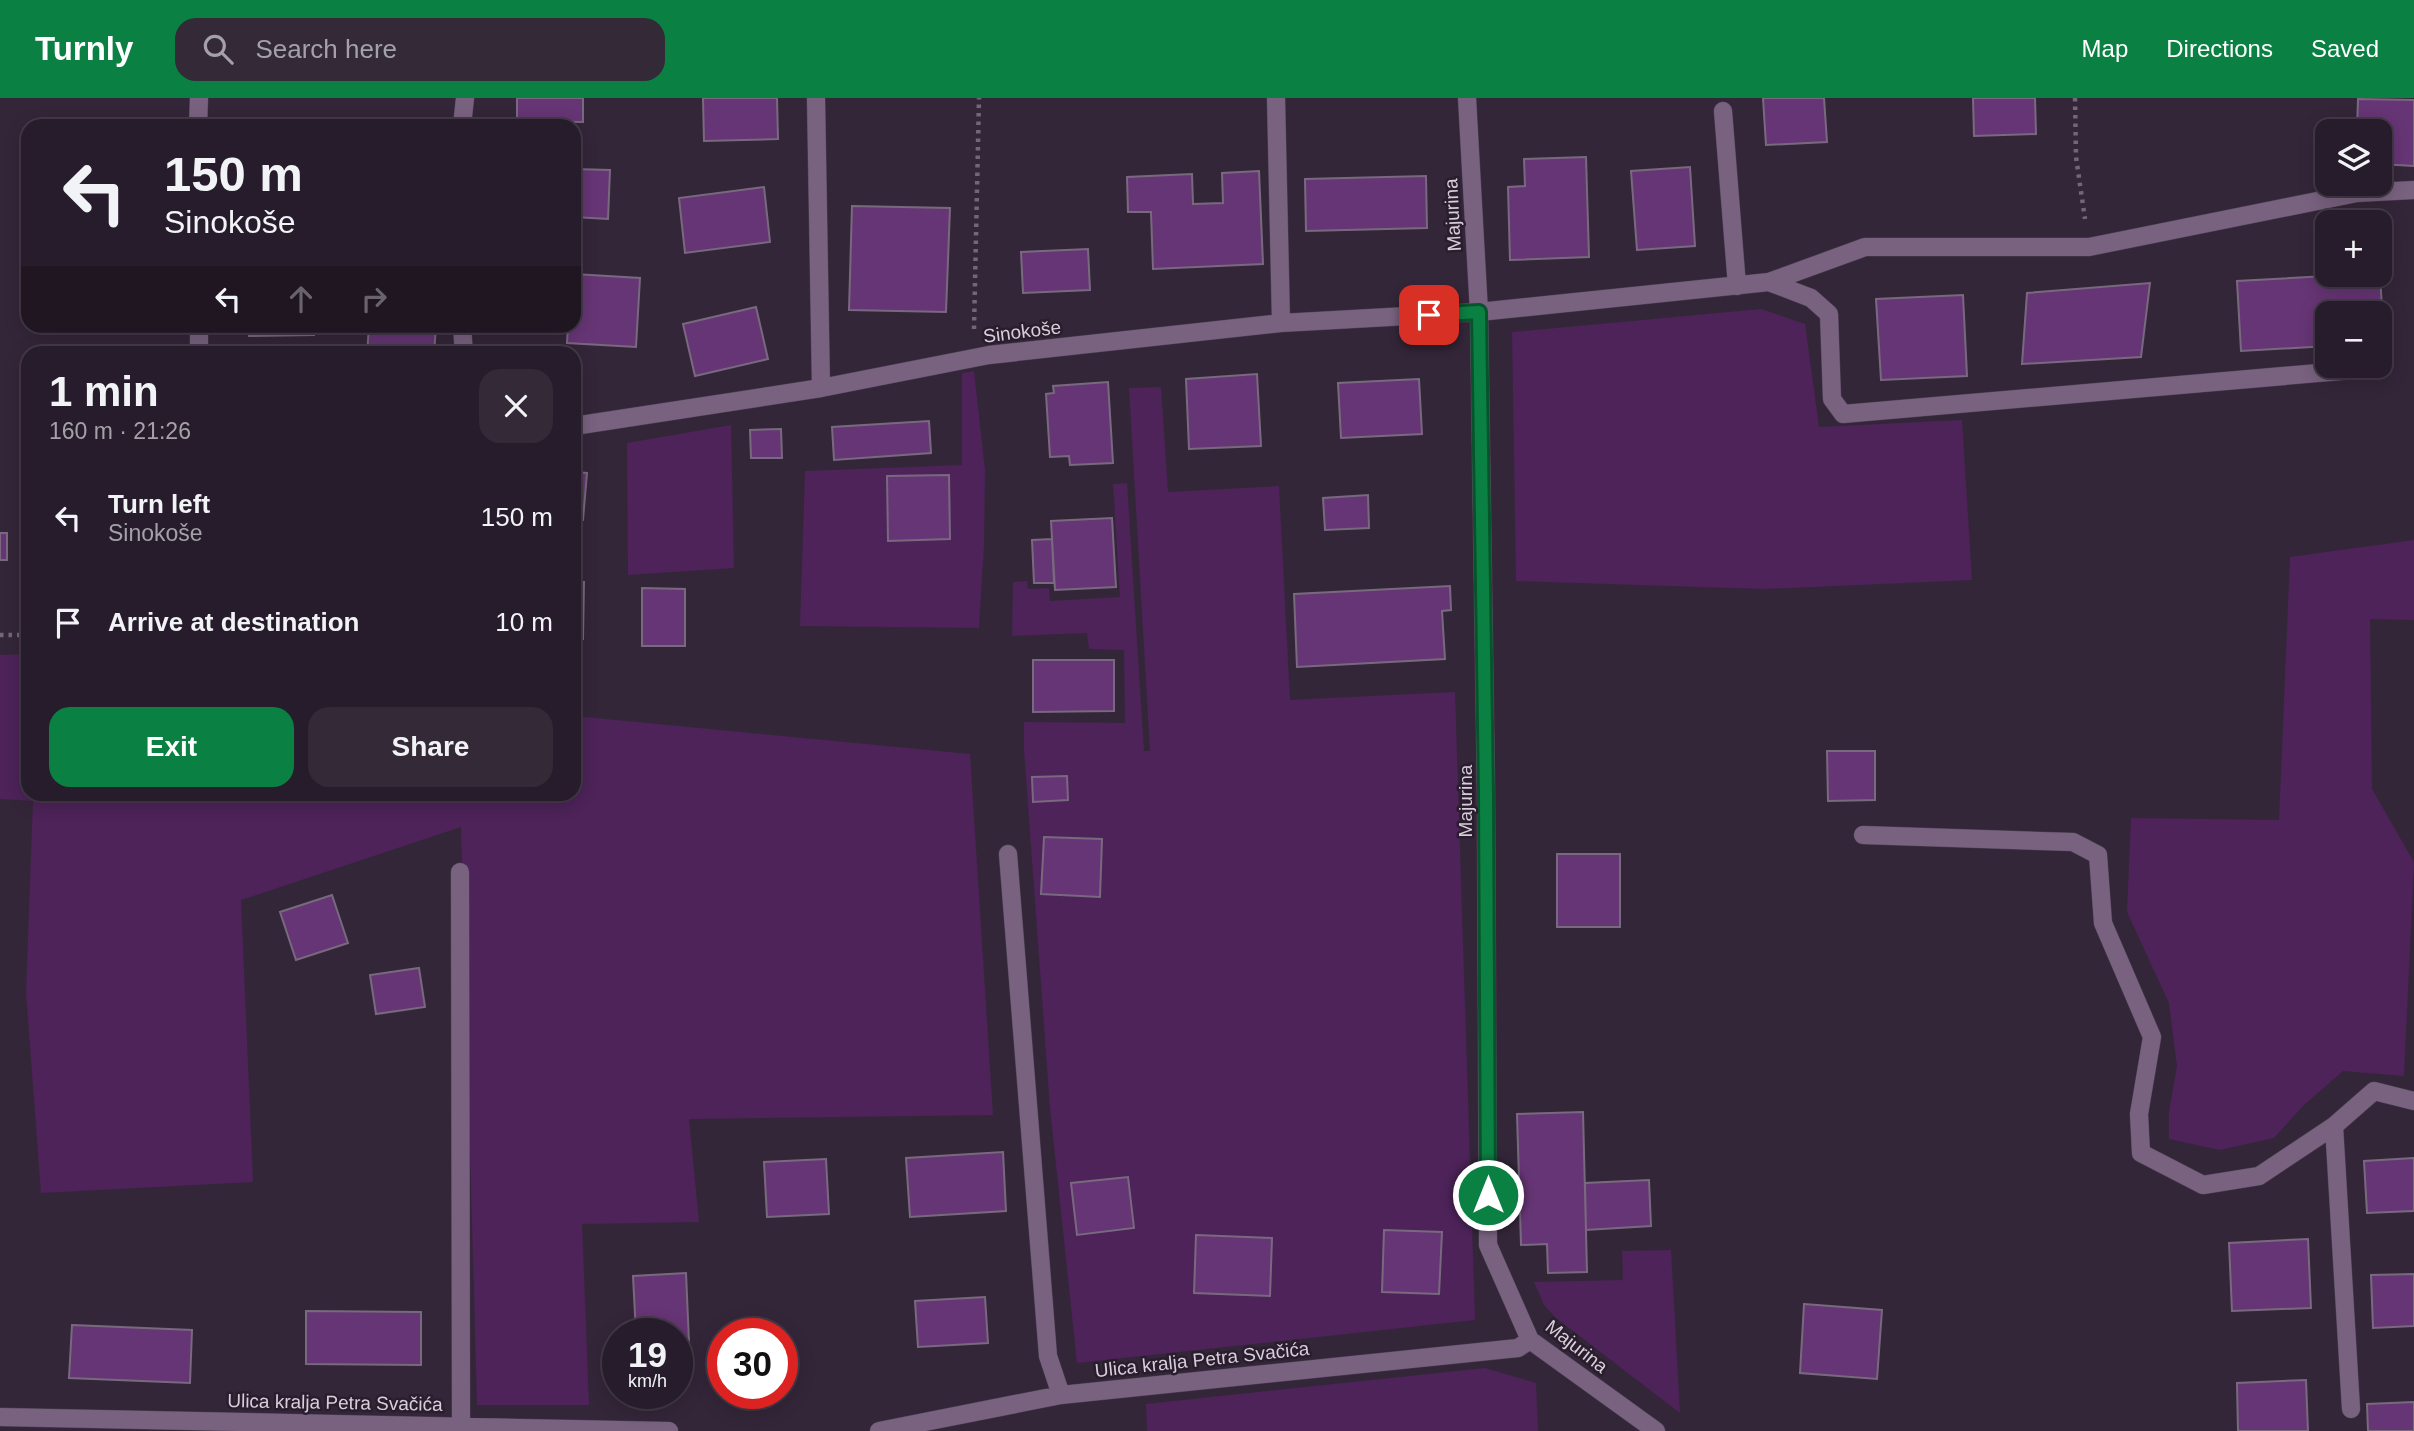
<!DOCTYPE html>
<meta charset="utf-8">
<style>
:root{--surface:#271c2b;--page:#332937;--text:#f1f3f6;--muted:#a4a1a9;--line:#433a47;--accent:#0b8043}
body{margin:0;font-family:Arial,sans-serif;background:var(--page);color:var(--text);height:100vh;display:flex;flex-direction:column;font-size:26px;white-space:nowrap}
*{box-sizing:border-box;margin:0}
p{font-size:23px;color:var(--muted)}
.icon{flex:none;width:38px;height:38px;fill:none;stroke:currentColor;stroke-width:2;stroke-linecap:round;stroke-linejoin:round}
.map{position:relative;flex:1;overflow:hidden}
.sheet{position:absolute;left:21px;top:248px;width:560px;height:455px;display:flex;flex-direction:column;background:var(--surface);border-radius:21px;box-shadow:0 4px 18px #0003,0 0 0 2px var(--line)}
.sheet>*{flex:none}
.banner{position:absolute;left:21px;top:21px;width:560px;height:214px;border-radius:21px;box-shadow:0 4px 18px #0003,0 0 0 2px var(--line);background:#271c2b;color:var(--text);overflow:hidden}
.buttons{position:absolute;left:2315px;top:21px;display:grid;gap:14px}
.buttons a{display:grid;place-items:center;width:77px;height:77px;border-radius:14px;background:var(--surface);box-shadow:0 4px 18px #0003,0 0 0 2px var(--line);font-size:35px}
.speed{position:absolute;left:602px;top:1220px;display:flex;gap:14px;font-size:35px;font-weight:700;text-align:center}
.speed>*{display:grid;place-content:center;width:91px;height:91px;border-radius:50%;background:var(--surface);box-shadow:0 4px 18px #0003,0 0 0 2px var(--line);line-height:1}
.speed small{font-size:18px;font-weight:400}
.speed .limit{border:10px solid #d22;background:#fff;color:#111}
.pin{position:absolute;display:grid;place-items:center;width:60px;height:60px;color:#fff;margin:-30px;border-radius:14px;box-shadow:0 4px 10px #0006}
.me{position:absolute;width:77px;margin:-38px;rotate:0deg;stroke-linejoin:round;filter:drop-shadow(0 0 5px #0008)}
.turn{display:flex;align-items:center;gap:24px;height:147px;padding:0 28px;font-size:32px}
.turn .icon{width:91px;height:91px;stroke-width:2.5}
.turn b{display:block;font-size:49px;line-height:60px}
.lanes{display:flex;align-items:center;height:66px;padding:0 28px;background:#0003;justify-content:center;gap:35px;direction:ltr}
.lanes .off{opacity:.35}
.round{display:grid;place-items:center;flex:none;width:74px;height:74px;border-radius:21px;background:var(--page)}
.head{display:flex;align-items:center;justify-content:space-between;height:119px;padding:0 28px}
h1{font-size:42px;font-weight:600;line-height:52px}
.primary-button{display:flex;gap:14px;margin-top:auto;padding:14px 28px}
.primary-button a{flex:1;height:80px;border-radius:21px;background:var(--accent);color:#fff;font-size:28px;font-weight:600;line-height:80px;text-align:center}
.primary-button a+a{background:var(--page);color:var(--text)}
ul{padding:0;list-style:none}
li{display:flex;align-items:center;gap:21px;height:105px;padding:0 28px}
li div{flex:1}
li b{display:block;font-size:26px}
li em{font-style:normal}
header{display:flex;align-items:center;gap:42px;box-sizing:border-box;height:98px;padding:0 35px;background:var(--accent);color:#fff}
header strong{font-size:33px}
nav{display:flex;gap:38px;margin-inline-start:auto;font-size:24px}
.search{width:490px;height:63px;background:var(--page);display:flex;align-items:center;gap:18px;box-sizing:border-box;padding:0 24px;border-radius:21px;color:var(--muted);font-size:26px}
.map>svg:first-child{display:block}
.green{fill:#4d2359}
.building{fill:#663575;stroke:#79697e;stroke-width:2}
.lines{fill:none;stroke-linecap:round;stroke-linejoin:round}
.minor-casing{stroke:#4e4153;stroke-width:19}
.path{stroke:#726776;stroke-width:4.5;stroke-dasharray:3.5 5;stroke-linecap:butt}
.minor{stroke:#796280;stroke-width:18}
.route-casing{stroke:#07532c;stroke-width:18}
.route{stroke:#0b8043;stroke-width:12}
.labels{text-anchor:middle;stroke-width:5;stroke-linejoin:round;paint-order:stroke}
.street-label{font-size:19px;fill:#d6ced9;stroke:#2a1d2e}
</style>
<header>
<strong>Turnly</strong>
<div class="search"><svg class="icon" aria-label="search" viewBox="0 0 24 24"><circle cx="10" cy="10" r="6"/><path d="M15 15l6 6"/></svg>Search here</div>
<nav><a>Map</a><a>Directions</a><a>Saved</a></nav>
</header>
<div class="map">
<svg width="2414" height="1333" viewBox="0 0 2414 1333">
<rect width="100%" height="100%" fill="#342639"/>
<!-- green -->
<path class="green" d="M1761,211L1805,226L1819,329L1962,322L1972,482L1764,491L1516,483L1512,234Z
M974,273L985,372L984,447L979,530L800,528L805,373L962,367V275Z
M1161,289L1168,394L1279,388L1290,602L1455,594L1475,1222L1077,1265L1050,1010L1024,652V624L1125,625L1124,552L1089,551L1087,535L1012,538L1013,484L1027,483L1028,491L1049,490L1050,503L1120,499L1113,386L1127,385L1144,653H1150L1129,290Z
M731,327L734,470L628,477L627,345Z
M2414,442V522L2370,521L2372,691L2414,764L2404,978L2343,973L2303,1008L2274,1040L2220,1052L2169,1041V1014L2177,968L2169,905L2127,814L2131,720L2279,722L2290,459Z
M28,556V696H574V618L970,656L993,1017L689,1021L699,1124L582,1126L589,1307H477L461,729L241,802L253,1084L41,1095L26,894L33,703L0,701V557Z
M1671,1152L1680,1315L1556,1220L1544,1207L1534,1184L1623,1182L1622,1153Z
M1485,1270L1536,1285L1538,1333H1147L1146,1306Z"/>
<!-- building -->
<path class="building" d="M517,0H583V24L517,23Z
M703,0H777L778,41L704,43Z
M1763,0H1824L1827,44L1766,47Z
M1973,0H2035L2036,36L1974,38Z
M2358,1L2414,2V68L2380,66V33H2357Z
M1586,59L1589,159L1510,162L1508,89L1525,88L1524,61Z
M1690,69L1695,148L1637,152L1631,73Z
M574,71L610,72L608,121L574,119Z
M1259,73L1263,166L1153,171L1151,114H1128L1127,79L1192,76L1193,106L1223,105L1222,75Z
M1426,78L1427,130L1306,133L1305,81Z
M764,89L770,144L685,155L679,100Z
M852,108L950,110L946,214L849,212Z
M1088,151L1090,192L1023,195L1021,154Z
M574,176L640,180L636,249L567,245L568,228H574Z
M2344,177H2380L2384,244H2380V215H2328V248L2241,253L2237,183Z
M2150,185L2141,259L2022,266L2027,195Z
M1963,197L1967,278L1881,282L1876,201Z
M756,209L768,261L695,278L683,226Z
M74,228H162V236L74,235Z
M249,228H314V237L249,238Z
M369,228H436L434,256H367Z
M1257,276L1261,348L1189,351L1186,281Z
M1419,281L1422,336L1341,340L1338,285Z
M1108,284L1113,365L1070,367L1069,358L1050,359L1046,296L1054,295L1053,288Z
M929,323L931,355L834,362L832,329Z
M781,331L782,360H751L750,332Z
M574,374L587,375L583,422L574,421Z
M949,377L950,441L888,443L887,378Z
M1368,397L1369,430L1325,432L1323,400Z
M1112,420L1116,489L1055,492L1051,423Z
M0,435H7V462H0Z
M1052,441L1054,485H1034L1032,442Z
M574,484H584L583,541L574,540Z
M1450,488L1451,512L1442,513L1445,561L1297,569L1294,496Z
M642,490L685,491V548H642Z
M1033,562H1114V613L1033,614Z
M1827,653H1875V702L1828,703Z
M1067,678L1068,702L1033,704L1032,679Z
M1044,739L1102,741L1100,799L1041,796Z
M1557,756H1620V829H1557Z
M332,797L348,845L296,862L280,814Z
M419,870L425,909L376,916L370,877Z
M1583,1014L1587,1174L1548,1175L1547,1146L1521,1147L1517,1016Z
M1003,1054L1006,1113L910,1119L906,1060Z
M2414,1060V1113L2367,1115L2364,1063Z
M826,1061L829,1116L767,1119L764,1064Z
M1128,1079L1134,1130L1077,1137L1071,1085Z
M1649,1082L1651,1128L1586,1132L1585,1085Z
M1384,1132L1442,1134L1439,1196L1382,1194Z
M1196,1137L1272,1140L1270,1198L1194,1195Z
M2308,1141L2311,1210L2232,1213L2229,1145Z
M686,1175L689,1244L677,1245V1236H636L633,1178Z
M2414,1176V1228L2373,1230L2371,1177Z
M985,1199L988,1245L918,1249L915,1203Z
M1804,1206L1882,1212L1877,1281L1800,1275Z
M306,1213L421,1214V1267L306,1266Z
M72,1227L192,1232L190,1285L69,1280Z
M2306,1282L2308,1333H2238L2237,1285Z
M2414,1304V1333H2368L2367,1306Z"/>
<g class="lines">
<!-- minor casing -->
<g class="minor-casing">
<path id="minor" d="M816,0L821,290
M1276,0L1281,225
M1467,0L1479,214L1486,696L1488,1147L1530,1242L1656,1333
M1723,13L1737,188
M198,28L199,0
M462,28L465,0
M1769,184L1811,200L1829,216L1832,301L1843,316L2376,270
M199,228V256
M462,228L464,256
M574,328L821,290L989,257L1281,225L1479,214L1769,184L1865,149H2089L2357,95L2414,92
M1863,737L2073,744L2098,757L2103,825L2152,939L2139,1016L2141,1055L2203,1087L2259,1078L2334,1028L2374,993L2414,1003
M1008,756L1048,1258L1061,1297
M460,774L461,1329
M2334,1028L2351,1311
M0,1319L669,1333
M879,1333L1061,1297L1518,1250L1530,1242"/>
</g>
<!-- path -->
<path class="path" d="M2075,0L2076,59L2085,121
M974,231L979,0
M0,537H28"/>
<!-- minor -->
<use href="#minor" class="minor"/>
</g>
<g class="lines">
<!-- route casing -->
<g class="route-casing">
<path id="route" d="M1429,217L1479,214L1486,696L1488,1097"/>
</g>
<!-- route -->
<use href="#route" class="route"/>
</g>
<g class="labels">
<!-- street labels -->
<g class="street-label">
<text transform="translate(1452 117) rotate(-93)" y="7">Majurina</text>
<text transform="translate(1022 233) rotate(-7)" y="7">Sinokoše</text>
<text transform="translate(1465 703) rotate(-90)" y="7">Majurina</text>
<text transform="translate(1577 1248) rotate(38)" y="7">Majurina</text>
<text transform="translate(1202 1261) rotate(-6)" y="7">Ulica kralja Petra Svačića</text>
<text transform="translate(335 1304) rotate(1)" y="7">Ulica kralja Petra Svačića</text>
</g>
</g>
</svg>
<div class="buttons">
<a><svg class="icon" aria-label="layers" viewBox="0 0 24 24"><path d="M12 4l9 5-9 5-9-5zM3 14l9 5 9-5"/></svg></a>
<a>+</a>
<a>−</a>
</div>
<div class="speed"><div>19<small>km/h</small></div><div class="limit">30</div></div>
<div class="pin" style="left:1429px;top:217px;background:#d93025"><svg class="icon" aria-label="arrive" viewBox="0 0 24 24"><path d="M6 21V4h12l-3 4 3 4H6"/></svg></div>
<svg class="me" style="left:1488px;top:1097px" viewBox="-20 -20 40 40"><circle r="17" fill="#0b8043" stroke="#fff" stroke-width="3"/><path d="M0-11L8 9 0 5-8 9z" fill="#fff"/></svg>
<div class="banner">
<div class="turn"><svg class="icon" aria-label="left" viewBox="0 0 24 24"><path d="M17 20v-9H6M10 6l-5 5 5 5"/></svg><div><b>150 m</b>Sinokoše</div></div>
<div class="lanes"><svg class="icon" aria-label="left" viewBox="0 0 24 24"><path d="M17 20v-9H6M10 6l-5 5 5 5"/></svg><svg class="icon off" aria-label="ahead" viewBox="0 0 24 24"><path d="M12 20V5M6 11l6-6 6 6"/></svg><svg class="icon off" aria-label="right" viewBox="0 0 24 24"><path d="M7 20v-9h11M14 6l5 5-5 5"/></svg></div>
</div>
<section class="sheet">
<div class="head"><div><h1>1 min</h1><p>160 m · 21:26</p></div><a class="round"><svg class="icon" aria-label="close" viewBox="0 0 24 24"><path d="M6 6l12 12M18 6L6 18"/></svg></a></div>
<ul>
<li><svg class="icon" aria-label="left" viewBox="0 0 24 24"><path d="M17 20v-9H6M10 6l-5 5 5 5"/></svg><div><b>Turn left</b><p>Sinokoše</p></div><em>150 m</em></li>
<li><svg class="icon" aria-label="arrive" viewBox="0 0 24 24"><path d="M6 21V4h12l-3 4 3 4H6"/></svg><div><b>Arrive at destination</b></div><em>10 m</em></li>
</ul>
<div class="primary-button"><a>Exit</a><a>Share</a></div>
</section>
</div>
